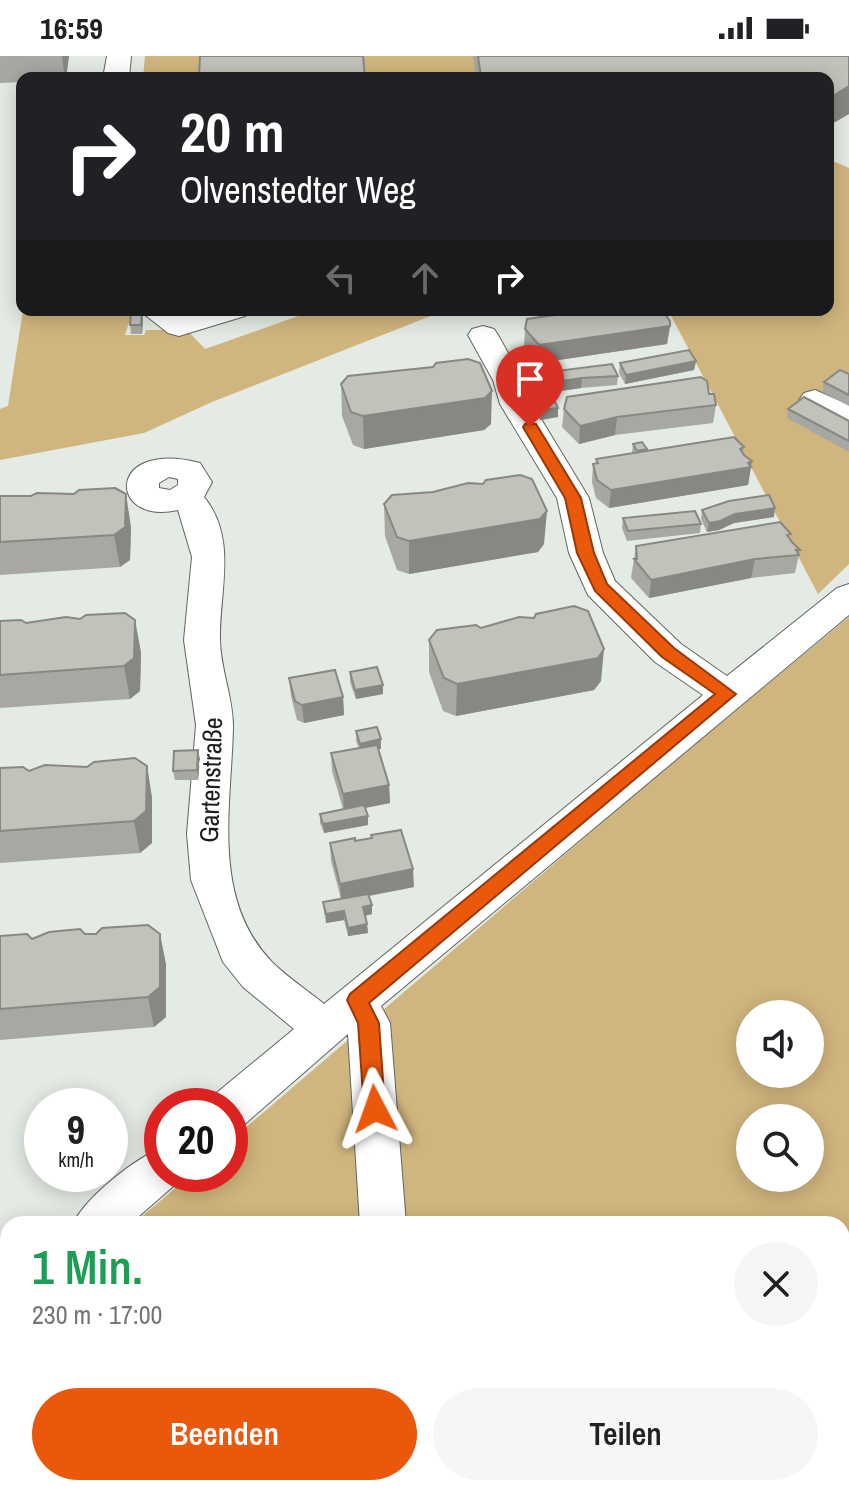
<!DOCTYPE html>
<html lang="de">
<meta charset="utf-8">
<style>
:root{--surface:#fff;--page:#f6f6f6;--text:#202124;--muted:#757577;--accent:#ea580c}
body{margin:0;font-family:"Archivo Narrow",sans-serif;background:var(--page);color:var(--text);height:100vh;display:flex;flex-direction:column;font-size:30px;white-space:nowrap}
*{box-sizing:border-box;margin:0}
p{font-size:26px;color:var(--muted)}
.icon{flex:none;width:44px;height:44px;fill:none;stroke:currentColor;stroke-width:2;stroke-linecap:round;stroke-linejoin:round}
.map{position:relative;flex:1;overflow:hidden}
.panel{position:absolute;left:0px;top:1160px;width:850px;height:280px;display:flex;flex-direction:column;background:var(--surface);border-radius:24px 24px 0 0;box-shadow:0 4px 20px #0003}
.panel>*{flex:none}
.banner{position:absolute;left:16px;top:16px;width:818px;height:244px;border-radius:16px;box-shadow:0 4px 20px #0003;background:#202124;color:#fff;overflow:hidden}
.controls{position:absolute;left:736px;top:944px;display:grid;gap:16px}
.controls a{display:grid;place-items:center;width:88px;height:88px;border-radius:50%;background:var(--surface);box-shadow:0 4px 20px #0003;font-size:40px}
.speed{position:absolute;left:24px;top:1032px;display:flex;gap:16px;font-size:40px;font-weight:700;text-align:center}
.speed>*{display:grid;place-content:center;width:104px;height:104px;border-radius:50%;background:var(--surface);box-shadow:0 4px 20px #0003;line-height:1}
.speed small{font-size:20px;font-weight:400}
.speed .limit{border:12px solid #d22;background:#fff;color:#111}
.pin{position:absolute;display:grid;place-items:center;width:68px;height:68px;color:#fff;margin:-82px -34px;border-radius:50% 50% 50% 0;rotate:-45deg;box-shadow:0 0 8px #0007}
.pin .icon{rotate:45deg}
.me{position:absolute;width:88px;margin:-44px;rotate:356deg;stroke-linejoin:round;filter:drop-shadow(0 0 6px #0008)}
.turn{display:flex;align-items:center;gap:28px;height:168px;padding:0 32px;font-size:36px}
.turn .icon{width:104px;height:104px;stroke-width:2.5}
.turn b{display:block;font-size:56px;line-height:68px}
.lanes{display:flex;align-items:center;height:76px;padding:0 32px;background:#0003;justify-content:center;gap:40px;direction:ltr}
.lanes .off{opacity:.35}
.round{display:grid;place-items:center;flex:none;width:84px;height:84px;border-radius:42px;background:var(--page)}
.headline{display:flex;align-items:center;justify-content:space-between;height:136px;padding:0 32px}
h1{font-size:48px;font-weight:600;line-height:60px;color:#1e9e55}
.primary-button{display:flex;gap:16px;margin-top:auto;padding:16px 32px}
.primary-button a{flex:1;height:92px;border-radius:48px;background:var(--accent);color:#fff;font-size:32px;font-weight:600;line-height:92px;text-align:center}
.primary-button a+a{background:var(--page);color:var(--text)}
.status{display:flex;justify-content:space-between;align-items:center;height:56px;padding:0 40px;background:var(--surface);direction:ltr}
.status svg{height:22px;fill:currentColor}
.map>svg:first-child{display:block}
.green{fill:#d1b57e;fill-rule:evenodd}
.lines{fill:none;stroke-linecap:round;stroke-linejoin:round}
.minor-casing{stroke:#5f6560;stroke-width:2}
.minor{fill:#fff;fill-rule:evenodd}
.wall{fill:#a6a8a1}
.shaded-wall{fill:#878883}
.building{fill:#c1c3bb;stroke:#878883;stroke-width:2}
.route{fill:#ea580c;stroke:#983908;stroke-width:2}
.labels{text-anchor:middle;stroke-width:8;stroke-linejoin:round;paint-order:stroke}
.street-label{font-size:26px;fill:#1c1f1d;stroke:#fff}
</style>
<div class="status"><b>16:59</b><svg viewBox="0 0 49 12"><path d="M0 12V9h3v3zM5 12V6h3v6zM10 12V3h3v9zM15 12V0h3v12zM26 1h20v11H26zM47 4h2v5h-2z"/></svg></div>
<div class="map">
<svg width="849" height="1440" viewBox="0 0 849 1440">
<rect width="100%" height="100%" fill="#e3ebe4"/>
<!-- green -->
<path class="green" d="M145,0H204V22H143Z
M361,0H483L486,22H364Z
M828,103L849,112V508L818,538L668,254H828Z
M23,254H133L125,279H144L146,274H187L205,293L315,254H446L212,346L144,377L0,404V353L8,350Z
M849,561V1440H0V1280L8,1273V1432H842V1168H133L192,1118H230V1085L653,723ZM750,958H810V1018H750ZM750,1062H810V1122H750Z"/>
<g class="lines">
<!-- minor casing -->
<g class="minor-casing">
<path id="minor" d="M107,0H131L129,22H103Z
M139,254H174L183,260L204,254H250L245,260L179,280L168,277Z
M483,270L494,273L498,279L523,324L532,348L589,442L603,497L615,525L681,588L727,620L837,532L849,528V559L381,950L390,967L406,1168H360L348,978L246,1067L230,1072V1050H209L214,1039L294,973L243,931L223,906L191,824L187,778L196,669L184,584L192,501L178,454C107,470 106,382 200,407L212,426L204,441C238,482 219,536 220,583C220,613 234,643 233,673C231,751 211,843 272,906C287,921 307,934 324,948L703,639L655,606L588,539L569,497L557,442L500,348L493,324L468,279L472,273ZM169,421L178,423V429L170,434L159,432V427Z
M815,334L849,349V372L804,351L799,344L804,337Z
M162,1092V1118H182L178,1126L130,1168H73C85,1142 135,1102 162,1092Z
M8,1220V1270L0,1273V1224Z
M377,1432H429V1440H377Z"/>
</g>
<!-- minor -->
<use href="#minor" class="minor"/>
</g>
<!-- wall -->
<path class="wall" d="M0,0H69L66,22H22V26L0,27Z
M473,0H849V58L828,70V22H476Z
M143,264L142,278H131L130,269Z
M670,270L667,288L538,307L524,291L525,273Z
M696,305L694,314L625,328L619,317L620,307Z
M557,315L618,320L617,329L581,332L561,335L556,324Z
M849,318V350L822,336L824,326Z
M341,328L491,368L484,374L364,393L353,389L342,360Z
M529,336L558,352V361L540,364L529,346Z
M709,338L716,349L713,367L615,379L579,388L562,371L564,353Z
M788,353L849,365V396L787,362Z
M633,388L647,393V395L744,391L743,398L751,410L748,429L609,452L596,442L592,426L593,408H596V403L632,397Z
M74,438L131,471L130,504L120,511L0,519V440H31Z
M384,448L544,488L538,496L409,518L397,514L385,480Z
M702,454L774,461L734,467L719,474L707,476L701,463Z
M623,462L701,468L700,477L627,485L622,472Z
M790,484L800,494L795,517L751,522L649,542L631,522L636,490Z
M0,565L26,567L141,596L140,635L130,643L0,652Z
M429,584L601,625L594,634L456,660L443,655L429,616Z
M350,616L383,629V638L356,643L350,626Z
M289,622L343,641L344,659L304,667L297,664L291,640Z
M356,675L381,683V693H378L389,729L390,747L365,752L368,769L324,777L320,767V758L343,753L332,715L331,697L359,692L356,685Z
M200,703L198,724H175L173,715Z
M147,710L152,742V787L140,797L0,807V712L29,715L87,711Z
M371,779L414,831L369,840L372,849V858L365,860L367,868L368,877L348,880L344,864L326,867L324,855L323,846L341,843L331,805L330,787L371,782Z
M85,878H160L166,909V961L154,971L0,984V880L32,883Z"/>
<!-- shaded-wall -->
<path class="shaded-wall" d="M62,0H69L66,22H65Z
M849,30V58L828,70V43Z
M183,254H201L184,259Z
M142,255L143,264L142,278L141,269Z
M670,270L667,288L538,307L539,289Z
M696,305L694,314L625,328L626,319Z
M582,322L581,332L561,335L562,325Z
M492,335L491,368L484,374L364,393L363,360Z
M558,352V361L540,364L541,354Z
M617,361L615,379L579,388L580,370Z
M752,405L748,429L609,452L611,434Z
M126,438L131,471L130,504L120,511L114,479Z
M775,452L774,461L734,467L719,474L707,476L709,467L735,458Z
M547,455L544,488L538,496L409,518V485Z
M755,503L751,522L649,542L651,524Z
M135,564L141,596L140,635L130,643L124,610Z
M604,593L601,625L594,634L456,660L457,628Z
M383,629V638L356,643L355,634Z
M343,641L344,659L304,667L302,649Z
M381,683V693L360,697V688Z
M198,694L200,703L198,724L197,714Z
M147,710L152,742V787L140,797L134,765Z
M389,729L390,747L344,756L343,738Z
M368,760V769L324,777L323,768Z
M413,813L414,831L341,845L340,828Z
M372,849V858L363,860V851Z
M344,855V864L326,867V858Z
M367,868L368,877L348,880V872Z
M160,878L166,909V961L154,971L148,941Z"/>
<!-- building -->
<path class="building" d="M200,0H363L365,22H199Z
M478,0H849V30L828,43V22H481Z
M590,254H662L670,265V270L539,289L525,273L527,263Z
M131,255H142L141,269H130Z
M689,294L696,305L626,319L620,307Z
M468,303L480,307L492,335L485,342L363,360L351,356L341,328L348,320L433,311L436,307Z
M612,308L618,320L582,322L562,325L557,315Z
M840,314L849,318V339L824,326Z
M701,321L707,325L709,338H714L716,349L617,361L580,370L564,353L567,341Z
M549,333L558,352L541,354L529,336Z
M804,341L849,365V385L788,353Z
M734,381L744,391L740,393L744,399L752,405L748,407L751,411L611,434L597,424L593,408L598,407L596,403Z
M642,386L647,393L637,395L633,388Z
M520,419L532,423L547,455L540,463L409,485L397,481L384,448L392,439L433,436L468,427L483,428L486,424Z
M115,432L126,438L125,471L114,479L0,486V440H31L37,437L74,438L79,434Z
M769,439L775,452L735,458L720,465L709,467L702,454L729,445Z
M695,455L701,468L628,475L623,462Z
M780,466L791,478L787,479L792,486L800,494H796L799,499L755,503L651,524L634,503H637L636,490Z
M574,550L588,555L604,593L598,602L457,628L444,622L429,584L437,574L476,569L481,572L519,561L534,562L536,558Z
M125,557L135,564L134,602L124,610L0,619V565L21,564L26,567L66,561L80,563L86,559Z
M377,611L383,629L355,634L350,616Z
M335,614L343,641L302,649L295,645L289,622Z
M377,671L381,683L360,688L356,675Z
M377,689L389,729L343,738L331,697Z
M198,694L197,714L173,715L174,695Z
M135,702L147,710L146,755L134,765L0,775V712L23,711L29,715L45,709L87,711L94,706Z
M364,749L368,760L323,768L320,758Z
M401,774L413,813L340,828L330,787L355,782V785L372,782L371,779Z
M368,838L372,849L363,851L367,868L348,872L344,855L326,858L323,846Z
M148,869L160,878V931L148,941L0,953V880L27,878L32,883L49,876L80,873L85,878H96L102,872Z"/>
<!-- route -->
<path class="route" d="M525,368H536L581,442L594,497L607,528L674,592L736,638L369,947L379,967L385,1053L382,1060H367L364,1053L358,967L347,944L350,938L715,638L662,601L595,535L577,497L565,442L523,371Z"/>
<g class="labels">
<!-- street labels -->
<g class="street-label">
<text transform="translate(211 724) rotate(-88)" y="9">Gartenstraße</text>
</g>
</g>
</svg>
<div class="controls">
<a><svg class="icon" aria-label="sound" viewBox="0 0 24 24"><path d="M4 9h4l5-4v14l-5-4H4zM17 9q2 3 0 6"/></svg></a>
<a><svg class="icon" aria-label="search" viewBox="0 0 24 24"><circle cx="10" cy="10" r="6"/><path d="M15 15l6 6"/></svg></a>
</div>
<div class="speed"><div>9<small>km/h</small></div><div class="limit">20</div></div>
<div class="pin" style="left:530px;top:371px;background:#d93025"><svg class="icon" aria-label="arrive" viewBox="0 0 24 24"><path d="M6 21V4h12l-3 4 3 4H6"/></svg></div>
<svg class="me" style="left:375px;top:1053px" viewBox="-20 -20 40 40"><path d="M0-17L14 15 0 8-14 15z" fill="#ea580c" stroke="#fff" stroke-width="4"/></svg>
<div class="banner">
<div class="turn"><svg class="icon" aria-label="right" viewBox="0 0 24 24"><path d="M7 20v-9h11M14 6l5 5-5 5"/></svg><div><b>20 m</b>Olvenstedter Weg</div></div>
<div class="lanes"><svg class="icon off" aria-label="left" viewBox="0 0 24 24"><path d="M17 20v-9H6M10 6l-5 5 5 5"/></svg><svg class="icon off" aria-label="ahead" viewBox="0 0 24 24"><path d="M12 20V5M6 11l6-6 6 6"/></svg><svg class="icon" aria-label="right" viewBox="0 0 24 24"><path d="M7 20v-9h11M14 6l5 5-5 5"/></svg></div>
</div>
<section class="panel">
<div class="headline"><div><h1>1 Min.</h1><p>230 m · 17:00</p></div><a class="round"><svg class="icon" aria-label="close" viewBox="0 0 24 24"><path d="M6 6l12 12M18 6L6 18"/></svg></a></div>
<div class="primary-button"><a>Beenden</a><a>Teilen</a></div>
</section>
</div>
